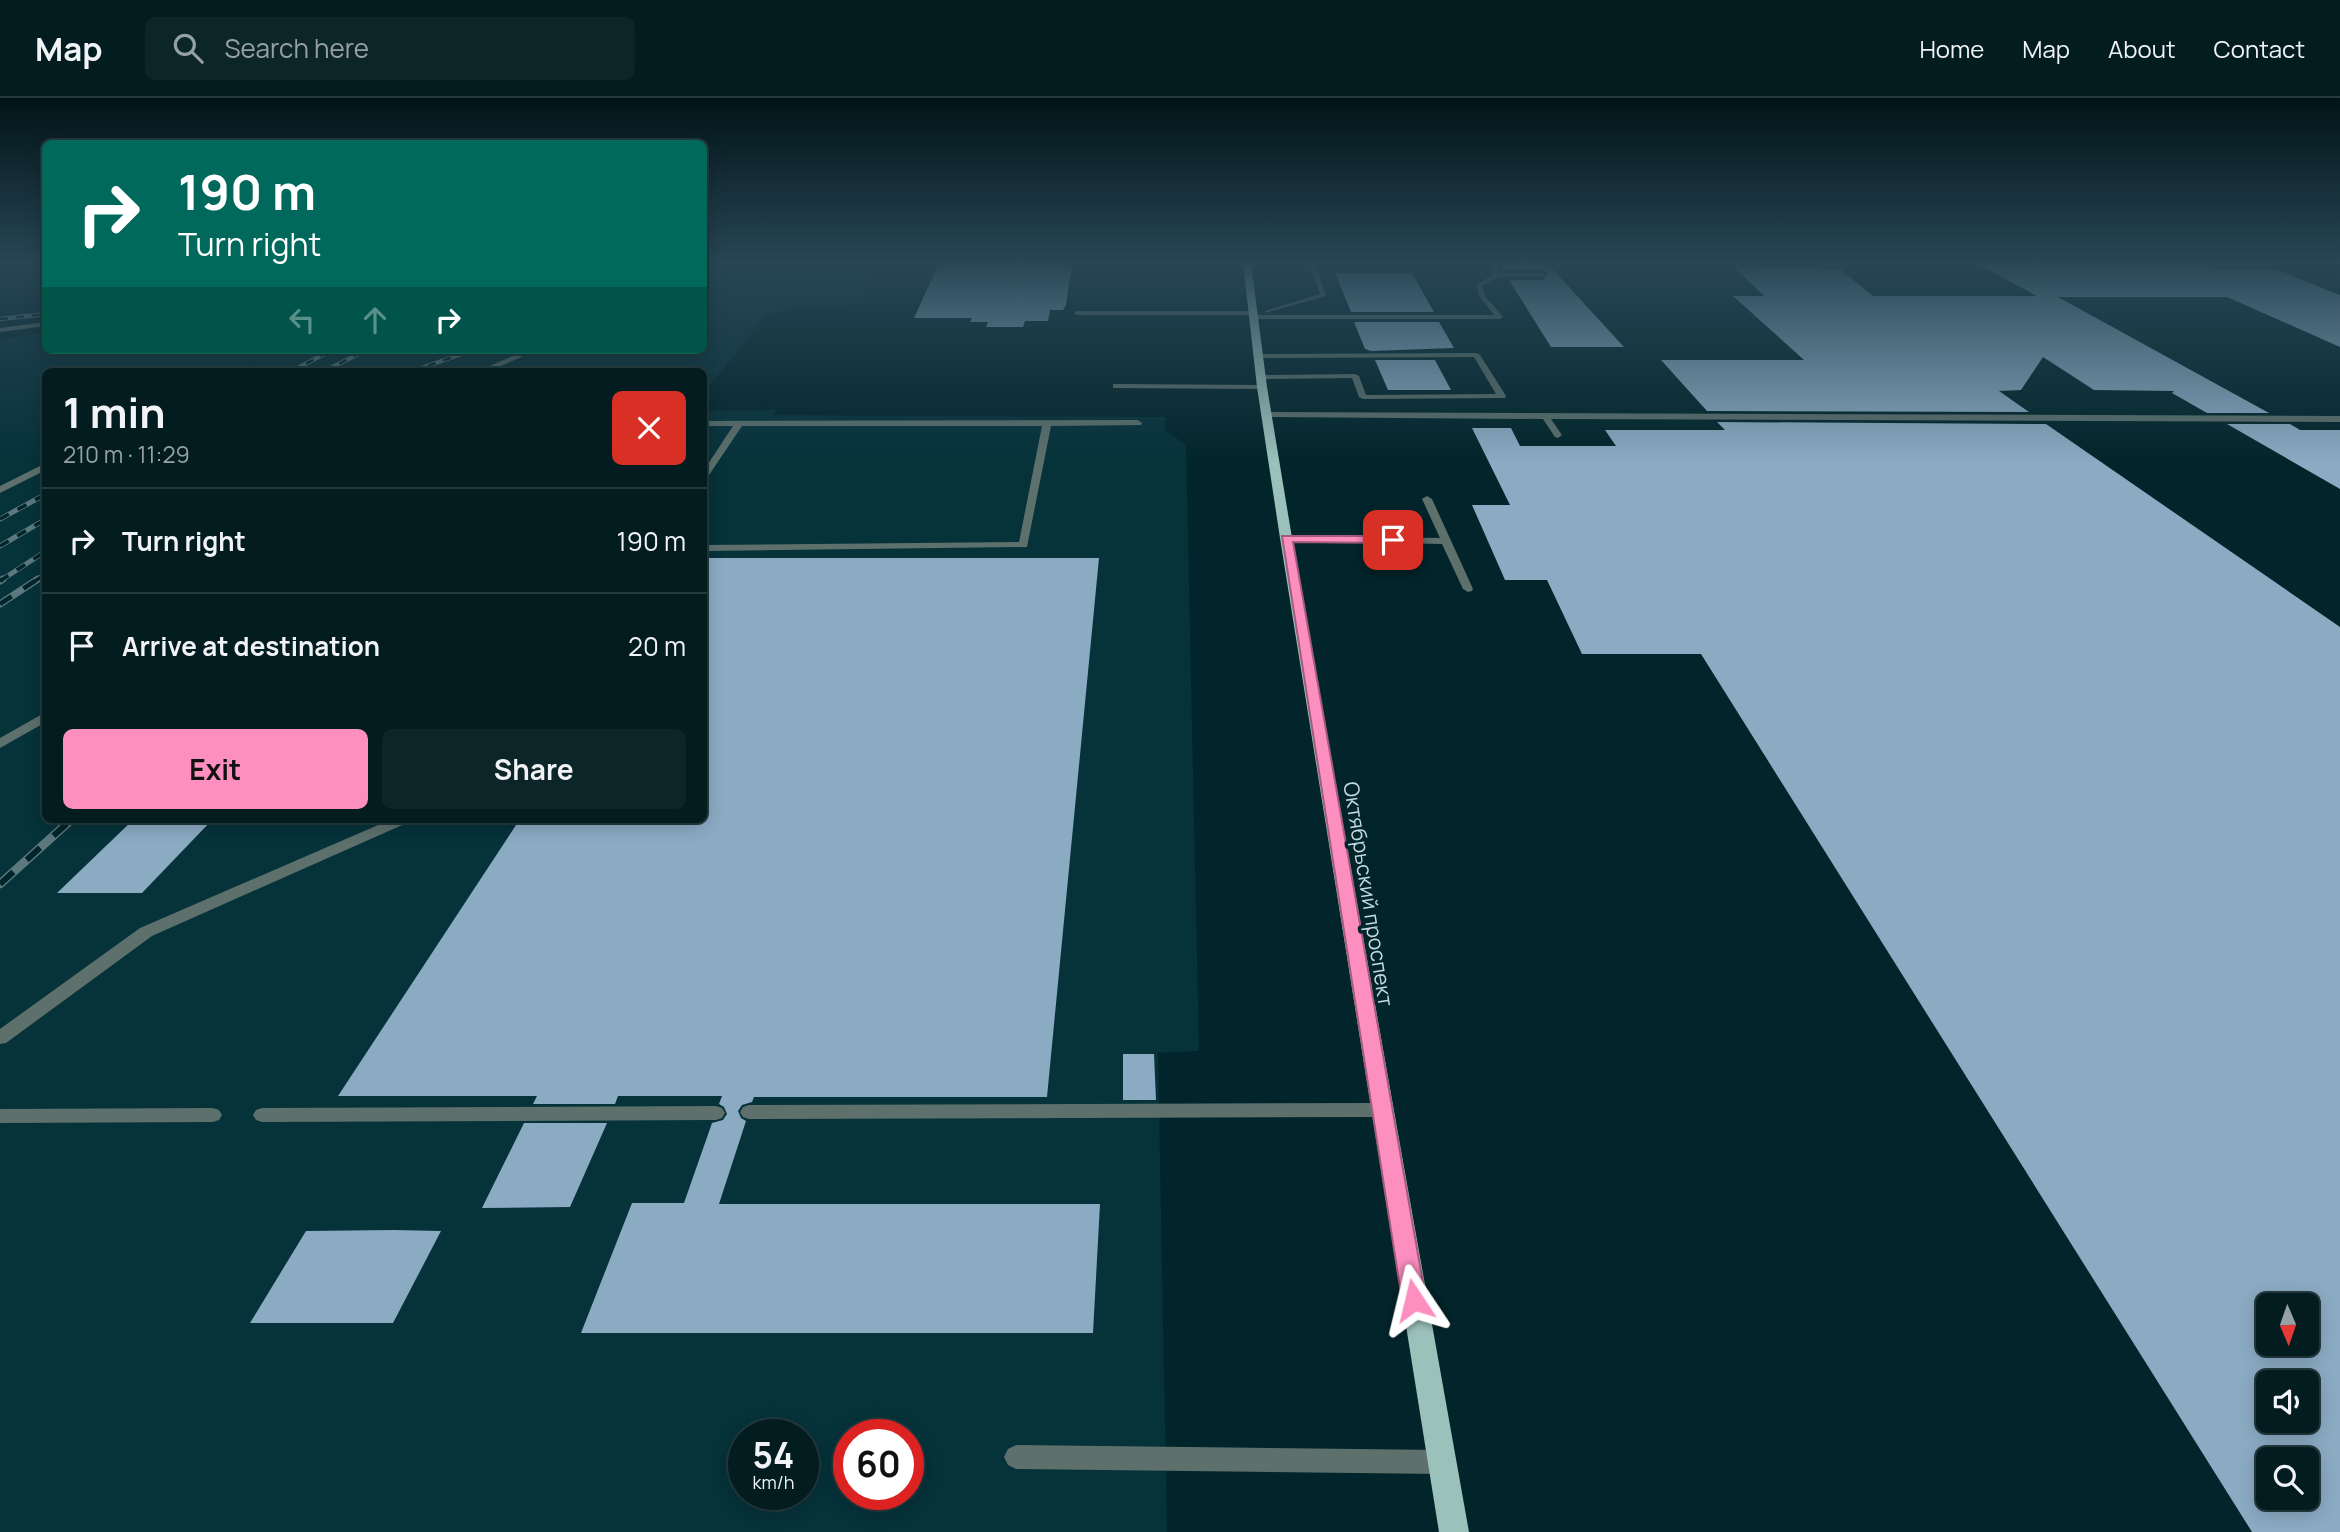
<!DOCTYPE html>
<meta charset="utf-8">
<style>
:root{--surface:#021c20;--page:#0c2529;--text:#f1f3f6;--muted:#96a1a5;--line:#233a3e;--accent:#fd8ec0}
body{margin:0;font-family:Manrope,sans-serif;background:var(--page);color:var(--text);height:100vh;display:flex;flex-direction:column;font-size:26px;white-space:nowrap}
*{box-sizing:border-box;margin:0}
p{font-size:23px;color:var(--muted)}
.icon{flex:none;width:38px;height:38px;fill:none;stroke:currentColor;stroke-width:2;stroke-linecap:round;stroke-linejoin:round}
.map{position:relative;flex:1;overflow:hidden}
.sheet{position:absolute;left:42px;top:270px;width:665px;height:455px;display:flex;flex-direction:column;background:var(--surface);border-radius:10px;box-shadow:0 4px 18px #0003,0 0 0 2px var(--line)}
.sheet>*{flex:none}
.top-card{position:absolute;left:42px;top:42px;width:665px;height:214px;border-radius:10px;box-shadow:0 4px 18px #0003,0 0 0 2px var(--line);background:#00695c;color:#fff;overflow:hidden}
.needle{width:46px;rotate:178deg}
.controls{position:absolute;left:2256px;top:1195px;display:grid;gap:14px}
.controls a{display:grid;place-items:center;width:63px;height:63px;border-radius:10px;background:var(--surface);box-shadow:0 4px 18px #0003,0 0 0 2px var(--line);font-size:35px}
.speed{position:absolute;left:728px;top:1321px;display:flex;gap:14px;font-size:35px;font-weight:700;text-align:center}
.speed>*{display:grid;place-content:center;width:91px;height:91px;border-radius:50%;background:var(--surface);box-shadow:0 4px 18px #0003,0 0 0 2px var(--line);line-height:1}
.speed small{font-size:18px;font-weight:400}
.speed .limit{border:10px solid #d22;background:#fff;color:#111}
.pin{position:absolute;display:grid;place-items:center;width:60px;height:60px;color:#fff;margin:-30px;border-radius:14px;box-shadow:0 4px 10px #0006}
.me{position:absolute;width:77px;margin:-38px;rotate:350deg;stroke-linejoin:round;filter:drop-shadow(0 0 5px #0008)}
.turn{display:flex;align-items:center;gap:24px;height:147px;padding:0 21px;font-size:32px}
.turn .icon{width:91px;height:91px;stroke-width:2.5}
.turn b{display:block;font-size:49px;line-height:60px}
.lanes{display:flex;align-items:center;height:66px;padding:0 21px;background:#0003;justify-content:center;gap:35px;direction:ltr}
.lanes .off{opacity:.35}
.round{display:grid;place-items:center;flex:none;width:74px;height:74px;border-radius:10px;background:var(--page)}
.summary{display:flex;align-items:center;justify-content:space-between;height:119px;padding:0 21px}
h1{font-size:42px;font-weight:700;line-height:52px}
.cta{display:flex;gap:14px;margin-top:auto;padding:14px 21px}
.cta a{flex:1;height:80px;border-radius:10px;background:var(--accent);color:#111;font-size:28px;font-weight:700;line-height:80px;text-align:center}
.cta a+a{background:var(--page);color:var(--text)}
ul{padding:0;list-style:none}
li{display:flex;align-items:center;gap:21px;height:105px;padding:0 21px;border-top:2px solid var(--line)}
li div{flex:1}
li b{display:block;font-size:26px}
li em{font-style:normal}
header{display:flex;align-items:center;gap:42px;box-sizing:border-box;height:98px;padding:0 35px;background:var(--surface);border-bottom:2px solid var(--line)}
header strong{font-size:33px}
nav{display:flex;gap:38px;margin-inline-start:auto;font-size:24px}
.search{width:490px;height:63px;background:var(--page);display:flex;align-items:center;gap:18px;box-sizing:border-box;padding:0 24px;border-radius:10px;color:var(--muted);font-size:26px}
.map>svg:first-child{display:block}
.built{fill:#06323a;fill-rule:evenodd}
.building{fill:#8babc3;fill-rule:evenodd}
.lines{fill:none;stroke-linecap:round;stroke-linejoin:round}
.service{fill:#5d706c;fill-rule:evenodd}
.tertiary{fill:#5d706c;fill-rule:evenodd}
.primary{fill:#9bc1bb;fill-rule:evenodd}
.rail-far3-casing{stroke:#5c797e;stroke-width:4.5}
.rail-far2-casing{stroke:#5c797e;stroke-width:5}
.rail-far1-casing{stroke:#5c797e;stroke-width:7}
.rail-casing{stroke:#5c797e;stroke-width:9}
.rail-far3{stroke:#02252b;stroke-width:2.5;stroke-dasharray:8;stroke-linecap:butt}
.rail-far2{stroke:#02252b;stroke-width:3.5;stroke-dasharray:10;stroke-linecap:butt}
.rail-far1{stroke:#02252b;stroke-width:4.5;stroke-dasharray:14;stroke-linecap:butt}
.rail{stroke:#02252b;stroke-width:6;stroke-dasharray:18;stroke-linecap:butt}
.route{fill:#fd8ec0;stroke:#a45c7d;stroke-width:2}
.labels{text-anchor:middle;stroke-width:7;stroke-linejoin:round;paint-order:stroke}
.street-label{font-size:21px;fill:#c4dbdf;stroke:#02252b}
</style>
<header>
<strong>Map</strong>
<div class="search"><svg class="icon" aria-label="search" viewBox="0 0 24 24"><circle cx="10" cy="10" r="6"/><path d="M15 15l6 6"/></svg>Search here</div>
<nav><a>Home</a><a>Map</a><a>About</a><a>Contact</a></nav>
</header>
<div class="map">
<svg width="2340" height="1434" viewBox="0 0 2340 1434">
<rect width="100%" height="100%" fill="#02252b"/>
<!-- built -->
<path class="built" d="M704,165H866L864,206L790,208L781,214L767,216L704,295V273H46V721H704V313L776,312L774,317L1165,319V332L1186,347L1199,953L1158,955L1167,1434H0V241L45,235L46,252H704ZM744,1337H803V1396H744ZM849,1337H908V1396H849Z"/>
<!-- building -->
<path class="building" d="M939,165H1072L1066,207L1063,212H1050L1048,223H1025L1023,229H986L988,224H970L972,220H914Z
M1498,165H1547L1624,249H1551L1509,182H1543L1548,176L1543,172H1502Z
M1976,165H2205L2220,171H2275L2340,197V249L2227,199H2058L2269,315H2207L2172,295L2174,293L2094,292L2043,259L2021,292L1999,293L2029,314L1707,313L1661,262H1804L1733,198H1764L1734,169L1840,171L1873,198H2037Z
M1335,175H1412L1434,214H1351Z
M1354,224H1439L1454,250L1371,253L1365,251Z
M1375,262H1435L1451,292H1388Z
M1717,324L2046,326L2340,529V1434H2252L1701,556H1582L1547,482H1505L1472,407H1510L1472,330H1511L1520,348H1616L1605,332H1725ZM2268,1208H2306V1246H2268ZM2268,1284H2306V1323H2268ZM2268,1362H2306V1400H2268Z
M2227,326H2290L2300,332H2340V391Z
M704,460H1099L1047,999H754L752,1004L742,1007L738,1013L741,1020L746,1023L719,1106H1100L1093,1235H581L632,1105H684L712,1025L723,1022L727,1016L724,1009L719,1006L722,998H618L615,1006H533L537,998H338L520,721H704Z
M134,721H213L142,795H57Z
M1123,956H1154L1156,1002H1123Z
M524,1025H607L570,1109L482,1110Z
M306,1133L394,1132L441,1133L393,1225H250Z"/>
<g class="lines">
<!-- service -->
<path class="service" d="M1309,165H1315L1326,198L1265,215V213L1320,196Z
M1489,165H1495L1499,175H1543L1546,177L1543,179H1498L1482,188L1485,198L1503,219L1500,221H1252L1249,219L1251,217H1077L1074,215L1077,213H1252L1255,215L1253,217H1494L1479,198L1476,187L1494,176Z
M527,252H538L489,273H478Z
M1476,255L1480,257L1506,298L1505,300L1363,301L1359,299L1352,280L1261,281L1257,279L1261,277L1355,276L1359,278L1366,297L1496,296L1474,259L1258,260L1254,258L1258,256Z
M1116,286L1262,287L1266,289L1262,291L1113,290V286Z
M1266,314L2340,318V324L1551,321L1562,337L1558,340L1555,339L1543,321L1263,319L1262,317Z
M1138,322L1142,325L1141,327L1051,328L1027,449L704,453V447L1019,444L1042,328H742L707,380L704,381V372L733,328H704V323Z
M46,365V372L0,395V388Z
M1427,398L1432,401L1473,491L1472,493L1468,494L1463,491L1442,446L1286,443L1281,440L1286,437L1440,440L1422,401Z
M46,614V624L0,650V640Z
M392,721H411L409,724L152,838L6,945L0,946V931L140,830Z
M1381,1005L1387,1007L1390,1012L1387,1017L1381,1019L749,1021L743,1019L740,1014L743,1009L749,1007Z
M716,1008L722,1010L725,1015L722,1020L716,1022L262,1024L256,1022L253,1017L256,1012L262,1010Z
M213,1010L219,1012L222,1017L219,1022L213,1024L0,1025V1011Z
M1016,1347L1442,1352L1450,1356L1454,1364L1450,1372L1442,1376L1016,1371L1008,1367L1004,1359L1008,1351Z"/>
<!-- tertiary -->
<path class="tertiary" d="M46,224V228L0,234V230Z"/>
<!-- primary -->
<path class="primary" d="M1243,165H1251L1267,289L1292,440L1469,1434H1439L1280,440L1257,289Z"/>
<!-- rail-far3 casing -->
<g class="rail-far3-casing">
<path id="rail-far3" d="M0,221L46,216
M292,273L332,252
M325,273L366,252
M413,273L473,252"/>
</g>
<!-- rail-far2 casing -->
<g class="rail-far2-casing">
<path id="rail-far2" d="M0,421L46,396
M0,448L46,421
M0,483L46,453
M35,483L46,476"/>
</g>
<!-- rail-far1 casing -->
<g class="rail-far1-casing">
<path id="rail-far1" d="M0,483L3,481
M0,506L38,481"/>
</g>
<!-- rail casing -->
<g class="rail-casing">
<path id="rail" d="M0,786L72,721"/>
</g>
<!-- rail-far3 -->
<use href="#rail-far3" class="rail-far3"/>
<!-- rail-far2 -->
<use href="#rail-far2" class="rail-far2"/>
<!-- rail-far1 -->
<use href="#rail-far1" class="rail-far1"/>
<!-- rail -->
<use href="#rail" class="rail"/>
</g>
<!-- sky -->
<linearGradient id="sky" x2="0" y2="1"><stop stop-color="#011418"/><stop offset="0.45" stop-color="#284655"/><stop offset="1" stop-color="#284655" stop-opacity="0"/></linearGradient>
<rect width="2340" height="366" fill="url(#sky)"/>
<!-- route -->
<path class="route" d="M1282,438H1393L1399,442L1393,445L1293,444L1426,1202L1422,1209L1414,1212L1405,1209L1402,1202Z"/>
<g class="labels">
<!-- street labels -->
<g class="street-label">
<text transform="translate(1368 796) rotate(81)" y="7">Октябрьский проспект</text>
</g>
</g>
</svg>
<div class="controls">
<a><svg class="needle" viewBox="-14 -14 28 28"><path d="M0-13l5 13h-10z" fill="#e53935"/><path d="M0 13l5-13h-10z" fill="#96a1a5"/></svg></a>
<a><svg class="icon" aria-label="sound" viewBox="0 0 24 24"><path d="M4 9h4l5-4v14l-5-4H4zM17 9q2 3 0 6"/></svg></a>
<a><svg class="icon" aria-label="search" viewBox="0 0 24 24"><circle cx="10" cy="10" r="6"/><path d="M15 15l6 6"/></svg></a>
</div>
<div class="speed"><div>54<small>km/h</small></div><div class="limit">60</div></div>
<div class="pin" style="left:1393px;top:442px;background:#d93025"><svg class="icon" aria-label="arrive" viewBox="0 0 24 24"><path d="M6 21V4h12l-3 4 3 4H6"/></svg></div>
<svg class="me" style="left:1414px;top:1202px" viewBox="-20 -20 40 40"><path d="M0-17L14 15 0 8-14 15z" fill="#fd8ec0" stroke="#fff" stroke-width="4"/></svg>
<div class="top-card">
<div class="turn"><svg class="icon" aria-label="right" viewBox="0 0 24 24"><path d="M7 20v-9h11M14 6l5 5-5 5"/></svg><div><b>190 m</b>Turn right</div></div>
<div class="lanes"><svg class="icon off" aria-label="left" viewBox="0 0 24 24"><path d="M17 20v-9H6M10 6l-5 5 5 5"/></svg><svg class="icon off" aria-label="ahead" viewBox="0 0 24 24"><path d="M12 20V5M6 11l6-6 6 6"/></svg><svg class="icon" aria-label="right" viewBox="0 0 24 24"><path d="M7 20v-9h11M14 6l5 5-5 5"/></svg></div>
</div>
<section class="sheet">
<div class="summary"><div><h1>1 min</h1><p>210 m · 11:29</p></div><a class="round" style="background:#d93025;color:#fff"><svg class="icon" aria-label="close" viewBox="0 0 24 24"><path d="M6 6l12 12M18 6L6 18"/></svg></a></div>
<ul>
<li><svg class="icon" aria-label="right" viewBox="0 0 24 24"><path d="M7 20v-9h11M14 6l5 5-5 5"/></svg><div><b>Turn right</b></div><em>190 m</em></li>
<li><svg class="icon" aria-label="arrive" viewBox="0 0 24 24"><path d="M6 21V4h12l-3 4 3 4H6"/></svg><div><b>Arrive at destination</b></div><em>20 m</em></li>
</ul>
<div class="cta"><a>Exit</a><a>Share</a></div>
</section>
</div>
